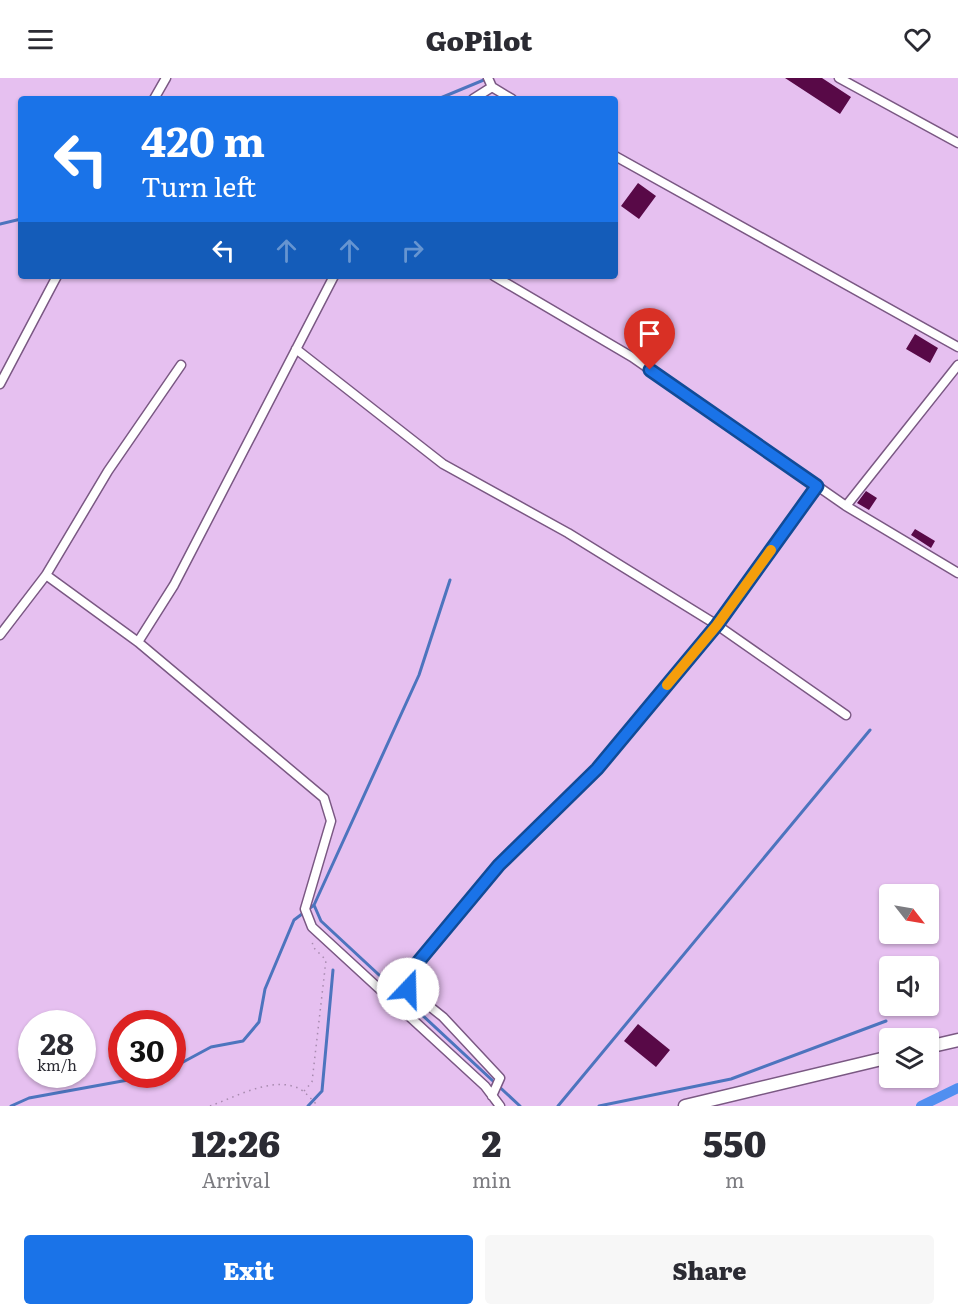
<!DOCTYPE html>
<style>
:root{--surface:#fff;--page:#f7f7f7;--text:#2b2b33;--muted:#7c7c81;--accent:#1a73e8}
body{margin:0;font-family:Literata,serif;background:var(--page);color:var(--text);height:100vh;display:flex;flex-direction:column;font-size:22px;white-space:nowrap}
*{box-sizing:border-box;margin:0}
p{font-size:20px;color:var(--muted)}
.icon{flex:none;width:33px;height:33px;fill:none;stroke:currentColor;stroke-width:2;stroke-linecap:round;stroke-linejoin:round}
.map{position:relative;height:1028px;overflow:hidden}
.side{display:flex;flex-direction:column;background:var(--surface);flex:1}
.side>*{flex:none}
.hud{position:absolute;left:18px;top:18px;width:600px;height:183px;border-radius:6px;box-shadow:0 2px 4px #0004;background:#1a73e8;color:#fff;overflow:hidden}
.needle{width:39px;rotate:121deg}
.controls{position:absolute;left:879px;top:806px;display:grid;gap:12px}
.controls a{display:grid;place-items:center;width:60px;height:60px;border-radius:6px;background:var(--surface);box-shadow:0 2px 4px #0004;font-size:30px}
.speed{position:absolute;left:18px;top:932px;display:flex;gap:12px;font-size:30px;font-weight:700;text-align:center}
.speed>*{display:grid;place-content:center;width:78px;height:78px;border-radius:50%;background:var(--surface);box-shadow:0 2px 4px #0004;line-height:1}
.speed small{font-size:15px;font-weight:400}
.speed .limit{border:9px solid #d22;background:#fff;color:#111}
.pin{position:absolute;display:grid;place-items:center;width:51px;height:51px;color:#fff;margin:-62px -26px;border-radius:50% 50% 50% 0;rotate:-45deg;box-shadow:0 0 6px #0007}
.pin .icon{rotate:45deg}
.me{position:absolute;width:66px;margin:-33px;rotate:21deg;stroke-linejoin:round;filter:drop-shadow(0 0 4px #0008)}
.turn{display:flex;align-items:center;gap:21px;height:126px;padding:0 24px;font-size:27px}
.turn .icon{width:78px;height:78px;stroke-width:2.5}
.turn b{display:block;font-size:42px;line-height:51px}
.lanes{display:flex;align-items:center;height:57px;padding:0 24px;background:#0003;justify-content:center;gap:30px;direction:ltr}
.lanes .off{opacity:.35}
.eta{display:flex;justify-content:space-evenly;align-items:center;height:102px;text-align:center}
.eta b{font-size:36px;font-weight:800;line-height:42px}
.primary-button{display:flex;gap:12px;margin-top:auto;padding:12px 24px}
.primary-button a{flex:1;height:69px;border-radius:6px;background:var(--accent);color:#fff;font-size:24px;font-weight:800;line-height:69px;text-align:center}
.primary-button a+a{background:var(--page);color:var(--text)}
header{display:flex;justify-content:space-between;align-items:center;height:78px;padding:0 24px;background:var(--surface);font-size:27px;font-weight:800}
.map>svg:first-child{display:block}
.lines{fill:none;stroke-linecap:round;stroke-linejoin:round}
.stream{stroke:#4d74be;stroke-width:3}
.canal{stroke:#518ff0;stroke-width:10}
.building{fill:#580947}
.street-casing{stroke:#7a5883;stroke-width:11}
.secondary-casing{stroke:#7a5883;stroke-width:15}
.path{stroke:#a78aae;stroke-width:1.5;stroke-dasharray:1.5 4.5;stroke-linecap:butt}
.street{stroke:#fff;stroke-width:8}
.secondary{stroke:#fff;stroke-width:12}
.route-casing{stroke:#114b97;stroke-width:15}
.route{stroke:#1a73e8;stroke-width:10}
.slow{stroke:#f59e0b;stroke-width:10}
</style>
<header><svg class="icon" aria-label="menu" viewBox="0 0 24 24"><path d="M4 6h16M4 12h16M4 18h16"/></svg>GoPilot<svg class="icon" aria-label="heart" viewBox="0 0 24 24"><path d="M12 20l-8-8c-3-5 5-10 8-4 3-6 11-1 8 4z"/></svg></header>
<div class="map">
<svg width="958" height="1028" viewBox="0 0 958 1028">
<rect width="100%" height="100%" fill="#e6c0f0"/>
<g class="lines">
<!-- stream -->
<path class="stream" d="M438,21L486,1
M0,146L21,141
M314,827L321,843L520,1028
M172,990L211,969L243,963L259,944L265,911L294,842L314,827L419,597L450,502
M11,1028L29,1020L161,996
M308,1028L322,1013L333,892
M558,1028L870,652
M599,1028L731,1001L886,943"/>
<!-- canal -->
<path class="canal" d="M921,1028L958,1010"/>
</g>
<!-- building -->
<path class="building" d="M785,0H822L851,19L840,36Z
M638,105L656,118L639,141L621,128Z
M915,256L938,270L930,285L906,271Z
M866,413L877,420L869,432L857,425Z
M915,451L935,463L931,470L911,457Z
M638,946L670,972L656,989L624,963Z"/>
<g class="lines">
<!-- street casing -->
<g class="street-casing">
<path id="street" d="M488,0L492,9L512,21
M839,0L958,65
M154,21L166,0
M473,21L492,9
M615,78L958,269
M494,198L632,279L846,428L958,495
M296,271L443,386L568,455L717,547L846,637
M0,306L57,198
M846,428L958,287
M46,497L138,564L324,720L331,743L305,831L312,849L485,1008L500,1028
M0,557L46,497L108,393L181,287
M138,564L174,507L334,198
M492,1018L500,1000L443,939L408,911L409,895L499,787L597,691L717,547L817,408"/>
</g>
<!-- secondary casing -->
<g class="secondary-casing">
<path id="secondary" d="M928,969L958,962
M685,1028L890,979"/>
</g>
<!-- path -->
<path class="path" d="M304,1013L312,1004L326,882L313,869L312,862
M210,1028C233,1020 267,1001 292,1008C303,1010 310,1020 318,1028"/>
<!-- street -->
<use href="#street" class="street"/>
<!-- secondary -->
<use href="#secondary" class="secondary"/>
</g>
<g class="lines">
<!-- route casing -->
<g class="route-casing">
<path id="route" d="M408,911L409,895L499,787L597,691L717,547L817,408L650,292"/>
</g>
<!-- route -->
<use href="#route" class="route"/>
<!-- slow -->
<path class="slow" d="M667,607L717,547L771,472"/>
</g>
</svg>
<div class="controls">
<a><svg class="needle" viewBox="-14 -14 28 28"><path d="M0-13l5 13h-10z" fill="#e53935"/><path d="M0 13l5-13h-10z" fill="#7c7c81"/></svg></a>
<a><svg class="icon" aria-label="sound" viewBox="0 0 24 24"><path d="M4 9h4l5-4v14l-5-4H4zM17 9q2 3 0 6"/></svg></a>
<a><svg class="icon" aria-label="layers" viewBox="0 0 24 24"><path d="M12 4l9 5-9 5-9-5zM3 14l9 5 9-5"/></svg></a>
</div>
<div class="speed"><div>28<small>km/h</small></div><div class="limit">30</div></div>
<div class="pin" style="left:650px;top:292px;background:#d93025"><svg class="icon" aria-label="arrive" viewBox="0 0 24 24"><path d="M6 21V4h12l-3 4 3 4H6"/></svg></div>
<svg class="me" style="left:408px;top:911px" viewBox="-20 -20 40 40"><circle r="19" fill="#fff"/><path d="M0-13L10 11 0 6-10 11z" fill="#1a73e8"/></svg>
<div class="hud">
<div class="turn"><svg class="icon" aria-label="left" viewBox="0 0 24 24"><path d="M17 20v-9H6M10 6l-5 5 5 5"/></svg><div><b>420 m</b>Turn left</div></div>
<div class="lanes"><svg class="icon" aria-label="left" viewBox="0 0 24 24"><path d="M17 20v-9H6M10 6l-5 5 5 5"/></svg><svg class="icon off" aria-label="ahead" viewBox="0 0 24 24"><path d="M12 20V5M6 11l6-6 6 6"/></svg><svg class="icon off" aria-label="ahead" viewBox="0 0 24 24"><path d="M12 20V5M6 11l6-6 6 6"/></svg><svg class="icon off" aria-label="right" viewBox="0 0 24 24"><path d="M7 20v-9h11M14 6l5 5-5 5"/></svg></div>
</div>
</div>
<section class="side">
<div class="eta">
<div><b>12:26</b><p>Arrival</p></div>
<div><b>2</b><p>min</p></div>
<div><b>550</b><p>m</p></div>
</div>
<div class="primary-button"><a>Exit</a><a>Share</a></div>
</section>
